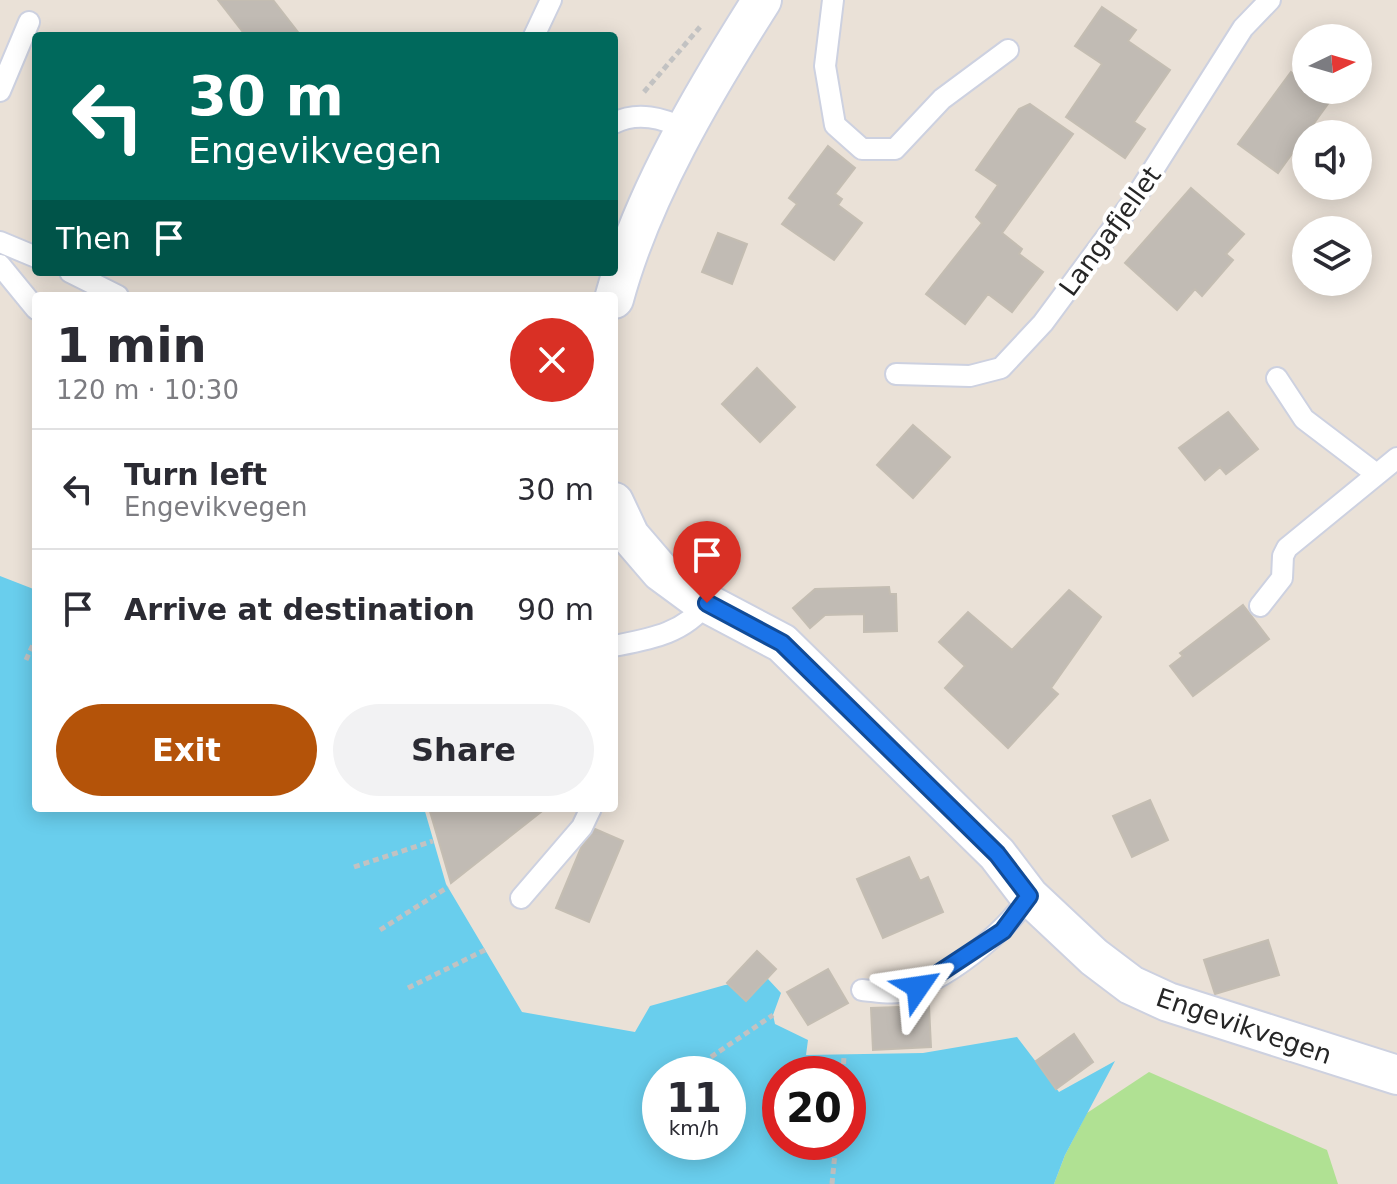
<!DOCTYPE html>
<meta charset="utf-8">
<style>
:root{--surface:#fff;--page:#f2f2f3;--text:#2b2b33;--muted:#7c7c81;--line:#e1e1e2;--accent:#b45309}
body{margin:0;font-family:"DejaVu Sans",sans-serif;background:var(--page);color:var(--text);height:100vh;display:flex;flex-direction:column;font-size:30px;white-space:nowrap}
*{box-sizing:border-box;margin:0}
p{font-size:26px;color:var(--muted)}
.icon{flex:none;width:44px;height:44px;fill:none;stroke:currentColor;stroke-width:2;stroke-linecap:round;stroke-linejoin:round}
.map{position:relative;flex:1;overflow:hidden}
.side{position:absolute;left:32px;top:292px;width:586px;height:520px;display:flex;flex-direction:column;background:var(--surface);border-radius:8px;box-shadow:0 4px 20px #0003}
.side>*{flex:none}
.hud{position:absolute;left:32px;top:32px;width:586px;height:244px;border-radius:8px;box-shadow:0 4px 20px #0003;background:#00695c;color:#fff;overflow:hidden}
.needle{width:52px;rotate:85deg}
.buttons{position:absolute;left:1292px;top:24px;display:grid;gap:16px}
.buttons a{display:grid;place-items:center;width:80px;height:80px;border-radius:50%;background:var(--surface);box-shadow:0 4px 20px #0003;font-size:40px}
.speed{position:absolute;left:642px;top:1056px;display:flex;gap:16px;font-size:40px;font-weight:700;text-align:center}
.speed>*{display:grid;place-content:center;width:104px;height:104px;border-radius:50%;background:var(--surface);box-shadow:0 4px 20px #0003;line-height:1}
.speed small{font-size:20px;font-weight:400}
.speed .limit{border:12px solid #d22;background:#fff;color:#111}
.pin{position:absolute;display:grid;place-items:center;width:68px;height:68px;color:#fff;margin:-82px -34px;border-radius:50% 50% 50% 0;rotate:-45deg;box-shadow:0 0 8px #0007}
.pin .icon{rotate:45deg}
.me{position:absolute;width:88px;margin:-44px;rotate:58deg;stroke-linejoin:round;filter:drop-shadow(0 0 6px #0008)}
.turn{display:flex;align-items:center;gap:28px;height:168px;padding:0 24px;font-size:36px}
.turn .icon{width:104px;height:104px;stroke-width:2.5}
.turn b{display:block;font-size:56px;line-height:68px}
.then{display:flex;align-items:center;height:76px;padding:0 24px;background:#0003;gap:16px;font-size:30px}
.round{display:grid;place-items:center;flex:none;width:84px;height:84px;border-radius:42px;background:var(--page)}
.overview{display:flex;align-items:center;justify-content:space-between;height:136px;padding:0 24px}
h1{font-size:48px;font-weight:600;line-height:60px}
.primary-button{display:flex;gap:16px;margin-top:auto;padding:16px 24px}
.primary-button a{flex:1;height:92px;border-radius:48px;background:var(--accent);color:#fff;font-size:32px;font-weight:600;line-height:92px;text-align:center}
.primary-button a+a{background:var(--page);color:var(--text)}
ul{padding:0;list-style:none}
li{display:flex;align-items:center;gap:24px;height:120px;padding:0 24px;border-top:2px solid var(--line)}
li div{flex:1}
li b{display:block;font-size:30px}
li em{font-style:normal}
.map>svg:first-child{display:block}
.green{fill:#b0e193}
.water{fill:#69ceed;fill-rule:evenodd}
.building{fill:#c1bbb4;stroke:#c4bdb2;stroke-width:2}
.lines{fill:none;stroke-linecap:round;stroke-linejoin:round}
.lane-casing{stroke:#cdd1e0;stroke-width:24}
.street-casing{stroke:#cdd1e0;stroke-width:42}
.path{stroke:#c2c2c2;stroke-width:5;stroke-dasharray:6 4;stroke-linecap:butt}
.lane{stroke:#fff;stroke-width:20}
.street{stroke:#fff;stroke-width:38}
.route-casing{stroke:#114b97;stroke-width:20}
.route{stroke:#1a73e8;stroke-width:14}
.labels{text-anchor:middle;stroke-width:8;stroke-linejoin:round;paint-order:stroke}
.street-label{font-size:26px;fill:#262626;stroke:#fff}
</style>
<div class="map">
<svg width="1397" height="1184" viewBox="0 0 1397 1184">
<rect width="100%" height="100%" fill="#eae1d7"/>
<!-- green -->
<path class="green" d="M1149,1072L1327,1150L1338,1184H1054L1065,1155L1087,1113Z"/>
<!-- water -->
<path class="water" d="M0,576L36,590V808H424L446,884L522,1012L635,1032L650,1006L725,985L768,979L781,993L773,1015L775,1024L808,1040L806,1055L923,1053L1017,1037L1059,1092L1115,1061L1065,1155L1054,1184H0ZM660,1074H728V1142H660ZM780,1074H848V1142H780Z"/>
<!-- building -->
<path class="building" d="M218,0H273L301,36H246Z
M1102,7L1136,30L1128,41L1170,70L1134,122L1145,129L1125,158L1066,117L1102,64L1075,46Z
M1291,72L1306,84V90H1315L1330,101L1278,173L1238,144Z
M1030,104L1073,134L1002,233L1022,249L1019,254L1043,272L1012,312L988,294L965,324L926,294L982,223L976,217L998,185L976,170L1019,109Z
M828,146L855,168L835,194L842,199L838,205L862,223L834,260L782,224L797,204L789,198Z
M1191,188L1244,234L1226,254L1233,260L1202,296L1195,289L1177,310L1125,263Z
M718,233L747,244L732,284L702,272Z
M757,368L795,407L760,442L722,404Z
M1228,412L1258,449L1226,474L1220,467L1205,480L1179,448Z
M913,425L950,457L913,498L877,465Z
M889,587L890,594H896L897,631L864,632V614L825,615L810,628L793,608L815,589Z
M1069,590L1101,617L1051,688L1058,694L1008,748L945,688L965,666L939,642L968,612L1012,650Z
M1243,605L1269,639L1193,696L1170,666L1183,656L1180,653Z
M1150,800L1168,840L1132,857L1113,816Z
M429,808H546L451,883Z
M595,829L623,841L589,922L556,908L581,848Z
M909,857L920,881L928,877L943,912L883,938L857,879Z
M1268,940L1279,975L1215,994L1204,960Z
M757,951L776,969L746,1001L727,983Z
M828,969L848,1003L808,1025L787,992Z
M929,1006L931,1047L873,1050L871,1008Z
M1074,1034L1093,1062L1056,1089L1036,1061Z"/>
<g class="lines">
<!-- lane casing -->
<g class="lane-casing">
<path id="lane" d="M833,0L825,66L835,125L862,149H895L942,99L1008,50
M534,36L551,0
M0,91L29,22
M614,123C638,111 662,118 686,129
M0,242L36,257
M0,265L36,309
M70,272L118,296
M896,374L970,376L1001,368L1043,323L1134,200L1243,28L1270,0
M1277,378L1304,419L1375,473
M1260,606L1282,578L1283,556L1287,548L1397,458
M614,646C650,639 683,634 707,603
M521,898L582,827L591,808
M862,990C874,991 888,994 900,992C943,984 1006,932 1029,896"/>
</g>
<!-- street casing -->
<g class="street-casing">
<path id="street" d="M614,299C642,195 705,90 762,0
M614,502L630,536L661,572L695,597L782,643L997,854L1029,896L1094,957L1131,985L1168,1002L1397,1075"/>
</g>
<!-- path -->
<path class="path" d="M644,92L700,27
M26,660L36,638
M354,867L433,841
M380,930L448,887
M408,988L485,950
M711,1057L773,1015
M843,1074L844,1056
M832,1184L836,1142"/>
<!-- lane -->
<use href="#lane" class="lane"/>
<!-- street -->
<use href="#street" class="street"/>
</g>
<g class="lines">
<!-- route casing -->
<g class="route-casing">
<path id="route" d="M707,603L782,643L997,854L1029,896L1003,931L918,987"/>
</g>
<!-- route -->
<use href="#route" class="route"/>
</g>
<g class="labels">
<!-- street labels -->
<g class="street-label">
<text transform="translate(1110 231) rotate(-54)" y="9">Langafjellet</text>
<text transform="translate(1244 1026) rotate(19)" y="9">Engevikvegen</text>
</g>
</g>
</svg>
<div class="buttons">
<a><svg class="needle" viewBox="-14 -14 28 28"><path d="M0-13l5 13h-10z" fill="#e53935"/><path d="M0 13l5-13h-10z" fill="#7c7c81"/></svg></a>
<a><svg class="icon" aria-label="sound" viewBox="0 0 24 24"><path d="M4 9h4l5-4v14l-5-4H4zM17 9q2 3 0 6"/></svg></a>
<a><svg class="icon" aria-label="layers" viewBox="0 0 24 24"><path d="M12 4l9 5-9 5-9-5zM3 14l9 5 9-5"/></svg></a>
</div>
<div class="speed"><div>11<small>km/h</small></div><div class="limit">20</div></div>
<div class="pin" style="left:707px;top:603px;background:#d93025"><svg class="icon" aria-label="arrive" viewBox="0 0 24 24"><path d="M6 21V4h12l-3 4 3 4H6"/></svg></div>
<svg class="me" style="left:918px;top:987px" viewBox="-20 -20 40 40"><path d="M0-17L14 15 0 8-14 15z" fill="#1a73e8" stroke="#fff" stroke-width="4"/></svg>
<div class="hud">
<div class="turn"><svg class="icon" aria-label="left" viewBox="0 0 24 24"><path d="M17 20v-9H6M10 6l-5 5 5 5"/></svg><div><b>30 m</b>Engevikvegen</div></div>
<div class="then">Then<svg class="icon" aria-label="arrive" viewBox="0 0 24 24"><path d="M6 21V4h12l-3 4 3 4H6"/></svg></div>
</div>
<section class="side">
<div class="overview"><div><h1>1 min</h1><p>120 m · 10:30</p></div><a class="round" style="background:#d93025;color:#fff"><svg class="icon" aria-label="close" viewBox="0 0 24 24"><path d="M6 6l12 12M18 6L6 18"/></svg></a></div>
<ul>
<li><svg class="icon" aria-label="left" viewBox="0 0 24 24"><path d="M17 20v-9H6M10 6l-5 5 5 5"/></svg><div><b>Turn left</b><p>Engevikvegen</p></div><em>30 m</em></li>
<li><svg class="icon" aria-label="arrive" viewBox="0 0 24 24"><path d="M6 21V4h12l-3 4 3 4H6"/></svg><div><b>Arrive at destination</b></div><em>90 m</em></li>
</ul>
<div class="primary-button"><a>Exit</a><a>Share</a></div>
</section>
</div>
